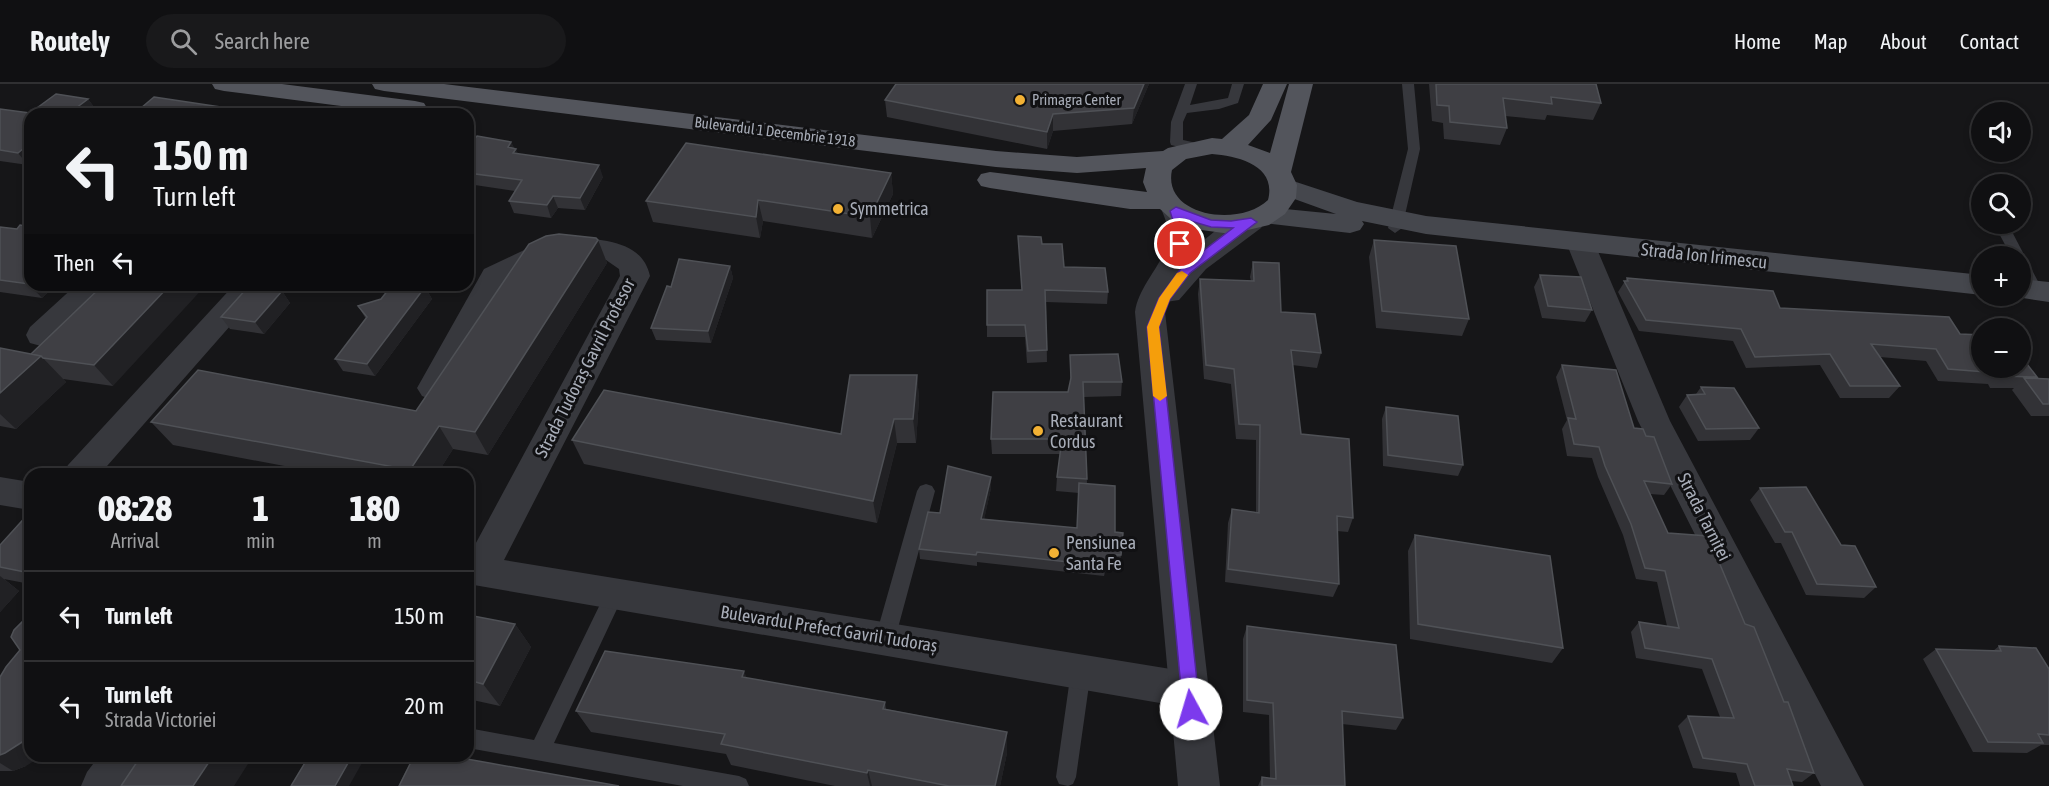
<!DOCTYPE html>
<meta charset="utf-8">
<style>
:root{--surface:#101012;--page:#19191b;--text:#f1f3f6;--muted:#9c9d9f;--line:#303032}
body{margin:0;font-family:"Asap Condensed",sans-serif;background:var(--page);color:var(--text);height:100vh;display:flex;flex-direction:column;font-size:22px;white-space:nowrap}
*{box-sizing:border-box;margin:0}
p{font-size:20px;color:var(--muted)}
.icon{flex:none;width:33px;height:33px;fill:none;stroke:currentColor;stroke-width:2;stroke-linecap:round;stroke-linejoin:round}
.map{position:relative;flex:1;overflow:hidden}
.side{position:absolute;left:24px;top:384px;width:450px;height:294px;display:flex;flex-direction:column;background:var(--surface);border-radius:18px;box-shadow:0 3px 9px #0003,0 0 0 2px var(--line)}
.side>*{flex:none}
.top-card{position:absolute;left:24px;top:24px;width:450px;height:183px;border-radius:18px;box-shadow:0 3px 9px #0003,0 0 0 2px var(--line);background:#101012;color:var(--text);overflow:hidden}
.buttons{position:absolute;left:1971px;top:18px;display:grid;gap:12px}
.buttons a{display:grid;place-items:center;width:60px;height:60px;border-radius:50%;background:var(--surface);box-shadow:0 3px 9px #0003,0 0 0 2px var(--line);font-size:30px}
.pin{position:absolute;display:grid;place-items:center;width:51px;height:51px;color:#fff;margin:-26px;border:3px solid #fff;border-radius:50%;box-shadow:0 2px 6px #0007}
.me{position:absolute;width:66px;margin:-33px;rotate:354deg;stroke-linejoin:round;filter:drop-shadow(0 0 4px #0008)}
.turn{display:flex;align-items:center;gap:21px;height:126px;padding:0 30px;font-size:27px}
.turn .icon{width:78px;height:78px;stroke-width:2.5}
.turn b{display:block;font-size:42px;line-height:51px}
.then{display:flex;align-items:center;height:57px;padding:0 30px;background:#0003;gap:12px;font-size:22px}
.eta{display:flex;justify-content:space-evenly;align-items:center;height:102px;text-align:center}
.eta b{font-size:36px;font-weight:800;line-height:42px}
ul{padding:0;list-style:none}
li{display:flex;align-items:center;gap:18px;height:90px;padding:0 30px;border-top:2px solid var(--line)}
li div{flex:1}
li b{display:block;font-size:22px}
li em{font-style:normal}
header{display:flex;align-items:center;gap:36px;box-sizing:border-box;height:84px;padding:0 30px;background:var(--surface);border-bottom:2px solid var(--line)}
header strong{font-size:28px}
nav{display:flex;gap:33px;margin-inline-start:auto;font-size:21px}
.search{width:420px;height:54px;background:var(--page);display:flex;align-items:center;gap:15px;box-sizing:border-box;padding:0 21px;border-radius:33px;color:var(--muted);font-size:22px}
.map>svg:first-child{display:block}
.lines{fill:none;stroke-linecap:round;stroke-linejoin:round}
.service{fill:#37383d;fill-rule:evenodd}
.minor{fill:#37383d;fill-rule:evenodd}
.tertiary{fill:#37383d;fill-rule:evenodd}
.secondary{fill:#45474d;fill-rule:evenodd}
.primary{fill:#53555c;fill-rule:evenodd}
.wall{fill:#323236}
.shaded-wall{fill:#212124}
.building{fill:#3f3f44;stroke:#4f5156;stroke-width:1.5}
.route{fill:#7c3aed;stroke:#51269a;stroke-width:1.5}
.slow{fill:#f59e0b}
.poi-dot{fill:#f2b134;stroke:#111113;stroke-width:2}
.labels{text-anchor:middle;stroke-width:6;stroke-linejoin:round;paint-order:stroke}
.far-poi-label{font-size:15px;fill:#a8adb8;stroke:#111113;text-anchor:start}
.far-street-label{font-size:15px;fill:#a8adb8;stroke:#111113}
.poi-label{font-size:18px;fill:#a8adb8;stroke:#111113;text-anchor:start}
.street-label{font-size:18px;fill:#a8adb8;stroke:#111113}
</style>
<header>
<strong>Routely</strong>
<div class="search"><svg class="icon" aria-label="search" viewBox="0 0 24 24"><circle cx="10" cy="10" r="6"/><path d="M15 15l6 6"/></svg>Search here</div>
<nav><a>Home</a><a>Map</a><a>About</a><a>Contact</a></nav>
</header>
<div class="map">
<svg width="2049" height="702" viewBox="0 0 2049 702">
<rect width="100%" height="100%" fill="#161618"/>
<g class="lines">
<!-- service -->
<path class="service" d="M1185,0H1197L1190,21L1228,14L1232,0H1244L1238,19L1219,25L1187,29L1183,38V56L1201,60L1202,63L1196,67L1171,61L1170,58L1171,38Z
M1402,0H1414L1420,65L1402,144L1395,149L1388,144L1408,65Z
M1994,140H2008L2043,207L2041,211H2031L2020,192V172H2011Z
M926,400L932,402L935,407L895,555L892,561L885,563L878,561L875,555L917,407L920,402Z
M615,502L622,504L624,510L554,659L739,692L746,695L749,702H683L468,664V644L534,656L608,504Z
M1081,578L1088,581L1091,587L1076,693L1073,700L1068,702L1059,700L1056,693L1071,587L1074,581Z"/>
<!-- minor -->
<path class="minor" d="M1580,149L1590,151L1594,158L1670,337L1864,702H1821L1638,337L1566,158L1570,151Z
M569,153C600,156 642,155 650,192L504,476L1189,588L1203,593L1209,606L1203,619L1189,624L468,500V470H470L620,192L619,185L606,176L569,171L555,174L505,199L444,312L433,316L422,312L417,304L484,185L537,160Z
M76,201H109L104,208L52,259L41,262L30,259L26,251L30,243Z
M234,201H266L100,390H63L68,381Z
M0,393L30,398V426L0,421Z
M99,672H143L126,702H81L87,688Z"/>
<!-- tertiary -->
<path class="tertiary" d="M1176,118L1186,121C1195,135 1198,150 1193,166C1210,151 1237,125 1261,132L1265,138L1261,144L1206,185L1179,216L1166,218L1165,228L1220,702H1178L1135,228C1139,199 1167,179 1168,150C1168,142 1165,134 1162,127L1166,121Z"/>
<!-- secondary -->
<path class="secondary" d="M1284,94L1357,118L1426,132L1982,191V211L1426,150L1362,137L1364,140L1360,146L1350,149L1255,138L1251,132L1255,126L1265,123L1336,130L1275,108L1271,102L1275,96Z
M2020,195L2049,198V218L2010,212H2020Z"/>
<!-- primary -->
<path class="primary" d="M212,0H282L415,17L424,19L427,24L424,29L403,30L224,7L215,5Z
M372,0H444L996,67L1077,73L1163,67L1168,64L1212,54L1222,55L1249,31L1263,0H1287L1271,36L1248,61L1270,69L1289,0H1313L1291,88L1297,101L1296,114L1285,130L1269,141L1231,150L1194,145L1171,135L1160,125H1130L990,104L981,102L977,96L981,90L990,88L1147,108L1143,98L1146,84L1077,89L996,83L384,7L375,5ZM1212,70C1239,72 1277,82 1268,116C1239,144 1162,132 1172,86L1186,75Z"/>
</g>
<!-- wall -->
<path class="wall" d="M1149,0L1132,40L1053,47L1047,65L887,33L885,16Z
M1429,0H1596L1601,19L1593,36L1547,31L1545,36L1505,32L1507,44L1500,61L1444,55L1443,39L1432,37Z
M88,15L97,27L30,30V79L28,81L0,77V25L30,29Z
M511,58L514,64L518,70L603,93L585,126L558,124L551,134L514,129L509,117L515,107L468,100V63Z
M891,89L893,110L872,154L763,137L760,154L653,138L646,117Z
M0,143L30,201H56L42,214L0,208Z
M1018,152L1042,160L1064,183L1108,208L1107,220L1046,218L1047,278L1027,279L1025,253H987V241L1022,206Z
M598,156L607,179L488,371L453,365L437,390H327L173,361L151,338L416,327Z
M1374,156L1469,235L1462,252L1376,244L1369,173Z
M1253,178L1281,228L1321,269L1317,284L1292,281L1301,350L1353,434L1348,448L1337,447L1339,500L1333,513L1225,498L1228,439L1232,425L1256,428V356L1236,355L1231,300L1204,295L1198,210L1200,195L1251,197L1250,193Z
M730,182L733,194L711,259L656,256L651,244Z
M1540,191L1592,226L1585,238L1542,234L1534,203Z
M1627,194L1780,224L1960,250L2037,293L2036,294L2049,295V332H2031L2012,306L2014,304H1990L1988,300L1938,297L1926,277L1880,273L1900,302L1889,314H1840L1820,281L1746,284L1733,257L1639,247L1618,208Z
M103,201L113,302L63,295L66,298L16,345L0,342V264L31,270Z
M425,203L432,215L375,292L343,287L335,275L366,235L358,222L381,215Z
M282,207L290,219L264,250L230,245L221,233Z
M1070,271L1122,298L1121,312L1084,313L1087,399L1115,448L1123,449L1120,481L1107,482L1104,492L977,478V482L920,475L919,465L940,429L991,404L984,435L1077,444L1079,409L1056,407L1057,393L1060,370H992L991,355L1068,308L1070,300Z
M1562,281L1634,344L1646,352L1672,400L1664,411L1650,410L1668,449L1745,540L1784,618L1814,689L1802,698L1791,697L1793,702H1740L1736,689L1693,684L1678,642L1688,632L1720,633L1702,585L1636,574L1631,548L1639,538L1667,542L1657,498L1636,495L1623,451L1598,393L1592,374L1567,372L1562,345L1567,336L1556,293Z
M917,291L919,315L916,359H897L877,439L584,380L572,356L841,350Z
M1701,303L1759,344L1750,356L1698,357L1679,323L1687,311L1696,310Z
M1386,323L1463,381L1458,392L1383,382L1382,335Z
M1760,404L1841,461L1876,503L1864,514L1806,511L1781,459H1775L1750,416Z
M30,428V500L4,495L19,507L0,528V461Z
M1415,451L1563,564L1552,579L1410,555L1408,467Z
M468,531L515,540L531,563L500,622L468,615Z
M24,536L26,682L13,687H0V593L20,566Z
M1247,542L1403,634L1396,646L1342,640L1345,702H1258L1262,693L1270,694L1269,631L1243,628V555Z
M1999,562L2049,585V661H2041L2027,669L1973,668L1923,575L1936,565L1993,567Z
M747,594L885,618L886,625L1007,648V669L1000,702H835L731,681L726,670L591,648L576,627Z"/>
<!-- shaded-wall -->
<path class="shaded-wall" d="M1144,0H1149L1132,40L1134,24Z
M88,15L97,27L93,30H68Z
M1053,30V47L1047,65V48Z
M511,58L515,66L516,65L521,77L518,81L508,63Z
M30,59V79L28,81L18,69Z
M599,81L603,93L585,126L580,114Z
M891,89L893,110L872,154L870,133Z
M553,112L558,124L551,134L547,121Z
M758,116L763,137L760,154L756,133Z
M598,156L607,179L488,371L475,348Z
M730,182L733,194L711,259L708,247Z
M30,198V201H56L42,214L29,200Z
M170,201H206L113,302L94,281Z
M425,203L432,215L375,292L367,280Z
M282,207L290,219L264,250L255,238Z
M41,272L66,298L16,345L0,330V309Z
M917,291L919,315L916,359L913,335Z
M894,335L897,359L877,439L873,417Z
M439,342L453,365L437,390H412L410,386Z
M991,393V404L982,446L981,435Z
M1108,471L1107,482L1104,492L1105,482Z
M0,492L19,507L0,528Z
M515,540L531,563L500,622L483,600Z
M744,587L753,609L742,593Z
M1007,648V669L1000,702H995Z
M30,653V672H42L26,682L13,687L0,679V671Z
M213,672H253L234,702H193Z
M352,672H366L349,702H335Z
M868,686L872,702H870L867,689Z"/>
<!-- building -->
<path class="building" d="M896,0H1144L1134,24L1053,30L1047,48L885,16Z
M1436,0H1596L1601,19L1551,13L1552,20L1503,14L1507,44L1450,38L1449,22L1437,21Z
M56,10L88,15L68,30H30V59L18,69L0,66V25L30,29Z
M154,13L268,30H134Z
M366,23L426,30H359Z
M477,52L511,58L508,63L516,65L513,69L599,81L580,114L553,112L547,121L509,117L522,96L468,89V63Z
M686,59L891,89L870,133L758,116L756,133L646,117Z
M20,141L30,143V198L29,200L0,196V143L17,145Z
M559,150L596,154L598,156L475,348L439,342L410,386L151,338L198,286L416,327L529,160L546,152Z
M1018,152L1041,153L1042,160H1062L1064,183L1105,184L1108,208L1045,206L1047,266L1028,267L1025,241H987V206H1022Z
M1374,156L1456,162L1469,235L1382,227Z
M679,175L730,182L708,247L651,244L667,202L671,203Z
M1253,178L1279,179L1281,228L1315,230L1321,269L1291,266L1301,350L1349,355L1353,434L1337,432L1339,500L1228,485L1232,425L1259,429L1260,341L1239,340L1234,285L1206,281L1200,195L1254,197Z
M1540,191L1581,193L1592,226L1548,222Z
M1627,194L1773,207L1780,224L1949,233L1960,250L1982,251V284H2020V271L2037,293L2001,292L1999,289L1948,285L1936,265L1871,260L1900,302H1850L1830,270L1755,273L1741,245L1646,236L1624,197H1628Z
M103,201H170L94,281L43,274L41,272L31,270Z
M392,201H412L425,203L367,280L335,275L367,233L358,222L381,215Z
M248,203L282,207L255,238L221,233Z
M0,264L41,272L0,309Z
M1118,270L1122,298H1083L1087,395L1057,393L1062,355H991L993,308H1068L1071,294L1070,271Z
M1562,281L1616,286L1634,344L1643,345L1646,352L1654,353L1672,400L1644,397L1668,449L1708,452L1745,540L1754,543L1784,618H1788L1814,689L1787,685L1793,702H1755L1747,680L1703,674L1688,632L1734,634L1712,575L1645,564L1639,538L1679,544L1665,487L1645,484L1631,440L1605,382L1599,363L1574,360L1568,334L1576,335Z
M850,291H917L913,335H894L873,417L572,356L604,306L841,350Z
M2024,294L2049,295V320H2043Z
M1701,303L1734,304L1759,344L1706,345L1687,311L1705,310Z
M1386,323L1458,332L1463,381L1388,371Z
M948,382L991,393L981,435L1077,444L1079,399L1115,402V448L1123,449L1121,471H1108L1105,482L977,468L976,471L919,465L928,428L940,429Z
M1806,403L1841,461L1855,462L1876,503L1817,500L1792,448H1785L1760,404Z
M30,428V489L0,483V461Z
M1415,451L1550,472L1563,564L1418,540Z
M468,531L515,540L483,600L468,596Z
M30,534V653L5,669L0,671V593L6,583L20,566L11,553L14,546L24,536Z
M1247,542L1396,561L1403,634L1342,627L1345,702H1262V693L1276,695L1273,619L1247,616Z
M1999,562L2036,564L2049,585V651L2038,650L2043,659L1988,658L1936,565L2001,567Z
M605,567L744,587L742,593L885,618L883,625L1007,648L995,702H949L868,686L867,689L721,660L725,650L576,627Z
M141,672H213L193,702H121Z
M309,672H352L335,702H291Z
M414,672H450L619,702H399Z"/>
<!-- route -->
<path class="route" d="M1176,123L1211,136L1231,137L1251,134L1257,138L1190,189L1170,215L1159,243L1200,625L1197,631L1191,633L1185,631L1183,625L1147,243L1159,214L1182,183L1233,144L1211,143L1184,135C1187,145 1189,154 1185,163H1176V147L1170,127Z"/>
<!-- slow -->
<path class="slow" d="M1182,187L1188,191L1170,215L1159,243L1167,312L1160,317L1153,312L1147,243L1159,214L1177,189Z"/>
<!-- markers -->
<g class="poi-dot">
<circle cx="1020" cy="16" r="6"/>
<circle cx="838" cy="125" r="6"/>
<circle cx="1038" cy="347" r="6"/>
<circle cx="1054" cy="469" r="6"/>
</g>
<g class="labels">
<!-- far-poi labels -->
<g class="far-poi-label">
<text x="1032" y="21">Primagra Center</text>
</g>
<!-- far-street labels -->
<g class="far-street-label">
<text transform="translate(775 48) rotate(7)" y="5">Bulevardul 1 Decembrie 1918</text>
</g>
<!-- poi labels -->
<g class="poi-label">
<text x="850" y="131">Symmetrica</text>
<text x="1050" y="343">Restaurant<tspan x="1050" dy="21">Cordus</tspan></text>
<text x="1066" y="465">Pensiunea<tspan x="1066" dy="21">Santa Fe</tspan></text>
</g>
<!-- street labels -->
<g class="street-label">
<text transform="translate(1704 172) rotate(6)" y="6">Strada Ion Irimescu</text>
<text transform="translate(585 284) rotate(-63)" y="6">Strada Tudoraș Gavril Profesor</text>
<text transform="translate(1704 433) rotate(63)" y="6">Strada Tarniței</text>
<text transform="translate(829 545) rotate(9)" y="6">Bulevardul Prefect Gavril Tudoraș</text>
</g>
</g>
</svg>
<div class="buttons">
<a><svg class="icon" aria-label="sound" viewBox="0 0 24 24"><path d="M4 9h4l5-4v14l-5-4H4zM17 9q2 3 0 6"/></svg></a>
<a><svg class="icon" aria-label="search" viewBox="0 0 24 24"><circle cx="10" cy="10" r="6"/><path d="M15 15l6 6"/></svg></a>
<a>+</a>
<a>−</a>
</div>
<div class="pin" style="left:1180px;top:160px;background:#d93025"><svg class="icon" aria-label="arrive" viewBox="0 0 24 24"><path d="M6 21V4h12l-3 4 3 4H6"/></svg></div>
<svg class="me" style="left:1191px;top:625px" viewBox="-20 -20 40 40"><circle r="19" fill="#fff"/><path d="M0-13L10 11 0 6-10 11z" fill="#7c3aed"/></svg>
<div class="top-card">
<div class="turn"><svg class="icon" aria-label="left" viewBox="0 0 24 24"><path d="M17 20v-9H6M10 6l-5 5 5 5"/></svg><div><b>150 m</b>Turn left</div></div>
<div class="then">Then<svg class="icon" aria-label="left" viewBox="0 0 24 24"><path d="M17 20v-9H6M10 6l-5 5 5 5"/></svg></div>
</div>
<section class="side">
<div class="eta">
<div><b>08:28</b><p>Arrival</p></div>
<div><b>1</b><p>min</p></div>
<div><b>180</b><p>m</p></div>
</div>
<ul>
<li><svg class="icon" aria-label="left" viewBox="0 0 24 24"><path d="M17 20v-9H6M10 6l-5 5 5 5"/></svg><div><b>Turn left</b></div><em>150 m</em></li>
<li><svg class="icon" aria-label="left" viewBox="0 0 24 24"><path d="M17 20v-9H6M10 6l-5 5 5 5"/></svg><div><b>Turn left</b><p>Strada Victoriei</p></div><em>20 m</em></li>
</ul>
</section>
</div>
